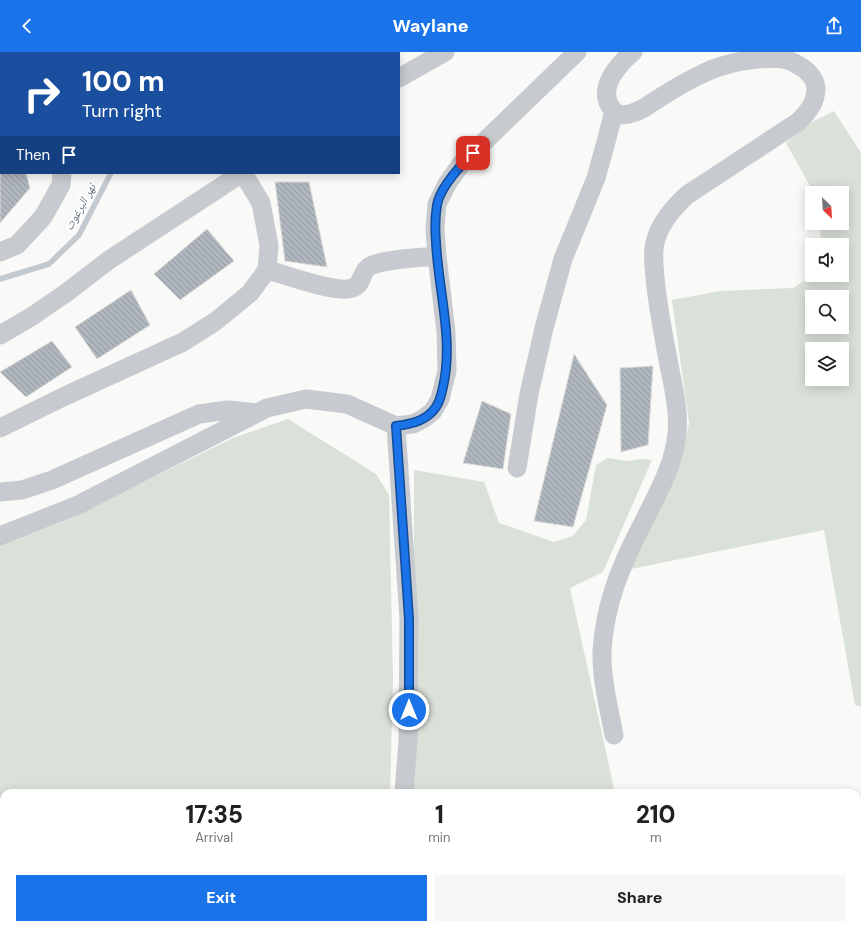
<!DOCTYPE html>
<meta charset="utf-8">
<style>
:root{--surface:#fff;--page:#f6f6f6;--text:#202124;--muted:#757577;--accent:#1a73e8}
body{margin:0;font-family:"DM Sans","Noto Naskh Arabic",sans-serif;background:var(--page);color:var(--text);height:100vh;display:flex;flex-direction:column;font-size:15px;white-space:nowrap}
*{box-sizing:border-box;margin:0}
p{font-size:13px;color:var(--muted)}
.icon{flex:none;width:22px;height:22px;fill:none;stroke:currentColor;stroke-width:2;stroke-linecap:round;stroke-linejoin:round}
.map{position:relative;flex:1;overflow:hidden}
.side{position:absolute;left:0px;top:737px;width:861px;height:140px;display:flex;flex-direction:column;background:var(--surface);border-radius:12px 12px 0 0;box-shadow:0 2px 10px #0003}
.side>*{flex:none}
.guide{position:absolute;left:0px;top:0px;width:400px;height:122px;box-shadow:0 2px 10px #0003;background:#1a4fa0;color:#fff;overflow:hidden}
.needle{width:26px;rotate:155deg}
.controls{position:absolute;left:805px;top:134px;display:grid;gap:8px}
.controls a{display:grid;place-items:center;width:44px;height:44px;border-radius:0px;background:var(--surface);box-shadow:0 2px 10px #0003;font-size:20px}
.pin{position:absolute;display:grid;place-items:center;width:34px;height:34px;color:#fff;margin:-17px;border-radius:8px;box-shadow:0 2px 6px #0006}
.me{position:absolute;width:44px;margin:-22px;rotate:0deg;stroke-linejoin:round;filter:drop-shadow(0 0 3px #0008)}
.turn{display:flex;align-items:center;gap:14px;height:84px;padding:0 16px;font-size:18px}
.turn .icon{width:52px;height:52px;stroke-width:2.5}
.turn b{display:block;font-size:28px;line-height:34px}
.then{display:flex;align-items:center;height:38px;padding:0 16px;background:#0003;gap:8px;font-size:15px}
.eta{display:flex;justify-content:space-evenly;align-items:center;height:68px;text-align:center}
.eta b{font-size:24px;font-weight:800;line-height:28px}
.primary-button{display:flex;gap:8px;margin-top:auto;padding:8px 16px}
.primary-button a{flex:1;height:46px;border-radius:0px;background:var(--accent);color:#fff;font-size:16px;font-weight:800;line-height:46px;text-align:center}
.primary-button a+a{background:var(--page);color:var(--text)}
header{display:flex;justify-content:space-between;align-items:center;height:52px;padding:0 16px;background:var(--accent);color:#fff;font-size:18px;font-weight:800}
.map>svg:first-child{display:block}
.green{fill:#dae1d8;fill-rule:evenodd}
.lines{fill:none;stroke-linecap:round;stroke-linejoin:round}
.stream{stroke:#c2cad0;stroke-width:5.5}
.building{fill:url(#building-back-hatch);stroke:#dbdbd9}
.minor{stroke:#c7cace;stroke-width:19}
.route-casing{stroke:#114b97;stroke-width:10}
.route{stroke:#1a73e8;stroke-width:7}
.labels{text-anchor:middle;stroke-width:4;stroke-linejoin:round;paint-order:stroke}
.water-label{font-size:12px;font-style:italic;fill:#637683;stroke:#fff}
</style>
<header><svg class="icon" aria-label="back" viewBox="0 0 24 24"><path d="M15 5l-7 7 7 7"/></svg>Waylane<svg class="icon" aria-label="share" viewBox="0 0 24 24"><path d="M12 15V3M7 8l5-5 5 5M5 13v7h14v-7"/></svg></header>
<div class="map">
<svg width="861" height="877" viewBox="0 0 861 877">
<defs>
<pattern id="building-back-hatch" width="6" height="6" patternUnits="userSpaceOnUse"><rect width="6" height="6" fill="#b0b6bd"/><path d="M-1 5l2 2M0 0l6 6M5-1l2 2" fill="none" stroke="#93999f"/></pattern>
</defs>
<rect width="100%" height="100%" fill="#f9f9f7"/>
<!-- green -->
<path class="green" d="M834,59L861,101V655L855,653L824,478L631,517L682,406L689,371L672,248L720,239L793,236L813,223H842V193H820L821,171H842V141H814L786,91L812,70ZM812,245H842V275H812ZM812,297H842V327H812Z
M288,367L376,422L389,443L393,627L390,741H4V873H72L67,877H0V494L67,468L233,386Z
M608,406L628,409L641,407L652,408L603,520L570,536L615,741H414V418L484,430L499,471L554,490L573,484L586,468L596,413Z
M861,823V877H414V873H857V824Z
M280,873H384V877H280Z"/>
<g class="lines">
<!-- stream -->
<path class="stream" d="M213,1L214,0
M0,227L49,212L79,183L111,121"/>
</g>
<!-- building -->
<path class="building" d="M0,78H1V121H26L30,136L0,171Z
M275,130H309L327,215L285,209Z
M207,177L234,209L180,248L154,222Z
M131,238L150,273L97,307L75,275Z
M52,289L72,315L26,345L0,320Z
M574,302L607,353L573,475L534,469Z
M653,314L648,393L621,400L620,316Z
M482,349L511,362L503,417L463,411Z
M171,873L207,877H169Z"/>
<g class="lines">
<!-- minor -->
<path class="minor" d="M8,0L9,1
M399,26L445,0
M0,200L17,193L43,165L61,133L62,121
M267,218C287,223 328,239 348,237C365,235 359,220 370,214C385,207 419,206 437,204
M0,283L31,265L66,241L109,208L242,121
M396,374L409,567L408,688L404,741
M0,376L63,345L183,290L216,269L250,241L267,218L269,193L261,151L243,121
M517,416L529,342L544,276L563,207L596,126L606,90L614,59
M0,440L22,438L52,428L199,362L228,358L257,361
M0,484L78,453L267,356L306,347L347,352L396,374L413,372L423,367L433,359L440,347L447,319L446,280L437,204L435,177L437,152L447,132L461,112L577,0
M614,683C609,657 601,625 602,599C605,551 621,513 643,471C657,442 674,414 677,381C679,360 674,338 670,318C664,287 658,257 655,226C654,213 652,199 656,187C661,170 675,154 687,143L798,70C808,60 816,51 816,36C815,26 807,18 798,13C786,5 771,6 757,7C739,9 720,13 704,21C689,28 675,36 661,45C651,51 641,60 629,62C625,63 621,63 617,62C593,42 615,15 633,0
M394,877V873"/>
</g>
<g class="lines">
<!-- route casing -->
<g class="route-casing">
<path id="route" d="M409,658V567L396,374C410,372 422,370 432,360C439,353 441,344 443,335C454,288 438,237 436,190C435,178 435,165 437,153C440,136 460,114 473,101"/>
</g>
<!-- route -->
<use href="#route" class="route"/>
</g>
<g class="labels">
<!-- water labels -->
<g class="water-label">
<text transform="translate(80 155) rotate(-61)" y="4">نهر البرغوت</text>
</g>
</g>
</svg>
<div class="controls">
<a><svg class="needle" viewBox="-14 -14 28 28"><path d="M0-13l5 13h-10z" fill="#e53935"/><path d="M0 13l5-13h-10z" fill="#757577"/></svg></a>
<a><svg class="icon" aria-label="sound" viewBox="0 0 24 24"><path d="M4 9h4l5-4v14l-5-4H4zM17 9q2 3 0 6"/></svg></a>
<a><svg class="icon" aria-label="search" viewBox="0 0 24 24"><circle cx="10" cy="10" r="6"/><path d="M15 15l6 6"/></svg></a>
<a><svg class="icon" aria-label="layers" viewBox="0 0 24 24"><path d="M12 4l9 5-9 5-9-5zM3 14l9 5 9-5"/></svg></a>
</div>
<div class="pin" style="left:473px;top:101px;background:#d93025"><svg class="icon" aria-label="arrive" viewBox="0 0 24 24"><path d="M6 21V4h12l-3 4 3 4H6"/></svg></div>
<svg class="me" style="left:409px;top:658px" viewBox="-20 -20 40 40"><circle r="17" fill="#1a73e8" stroke="#fff" stroke-width="3"/><path d="M0-11L8 9 0 5-8 9z" fill="#fff"/></svg>
<div class="guide">
<div class="turn"><svg class="icon" aria-label="right" viewBox="0 0 24 24"><path d="M7 20v-9h11M14 6l5 5-5 5"/></svg><div><b>100 m</b>Turn right</div></div>
<div class="then">Then<svg class="icon" aria-label="arrive" viewBox="0 0 24 24"><path d="M6 21V4h12l-3 4 3 4H6"/></svg></div>
</div>
<section class="side">
<div class="eta">
<div><b>17:35</b><p>Arrival</p></div>
<div><b>1</b><p>min</p></div>
<div><b>210</b><p>m</p></div>
</div>
<div class="primary-button"><a>Exit</a><a>Share</a></div>
</section>
</div>
